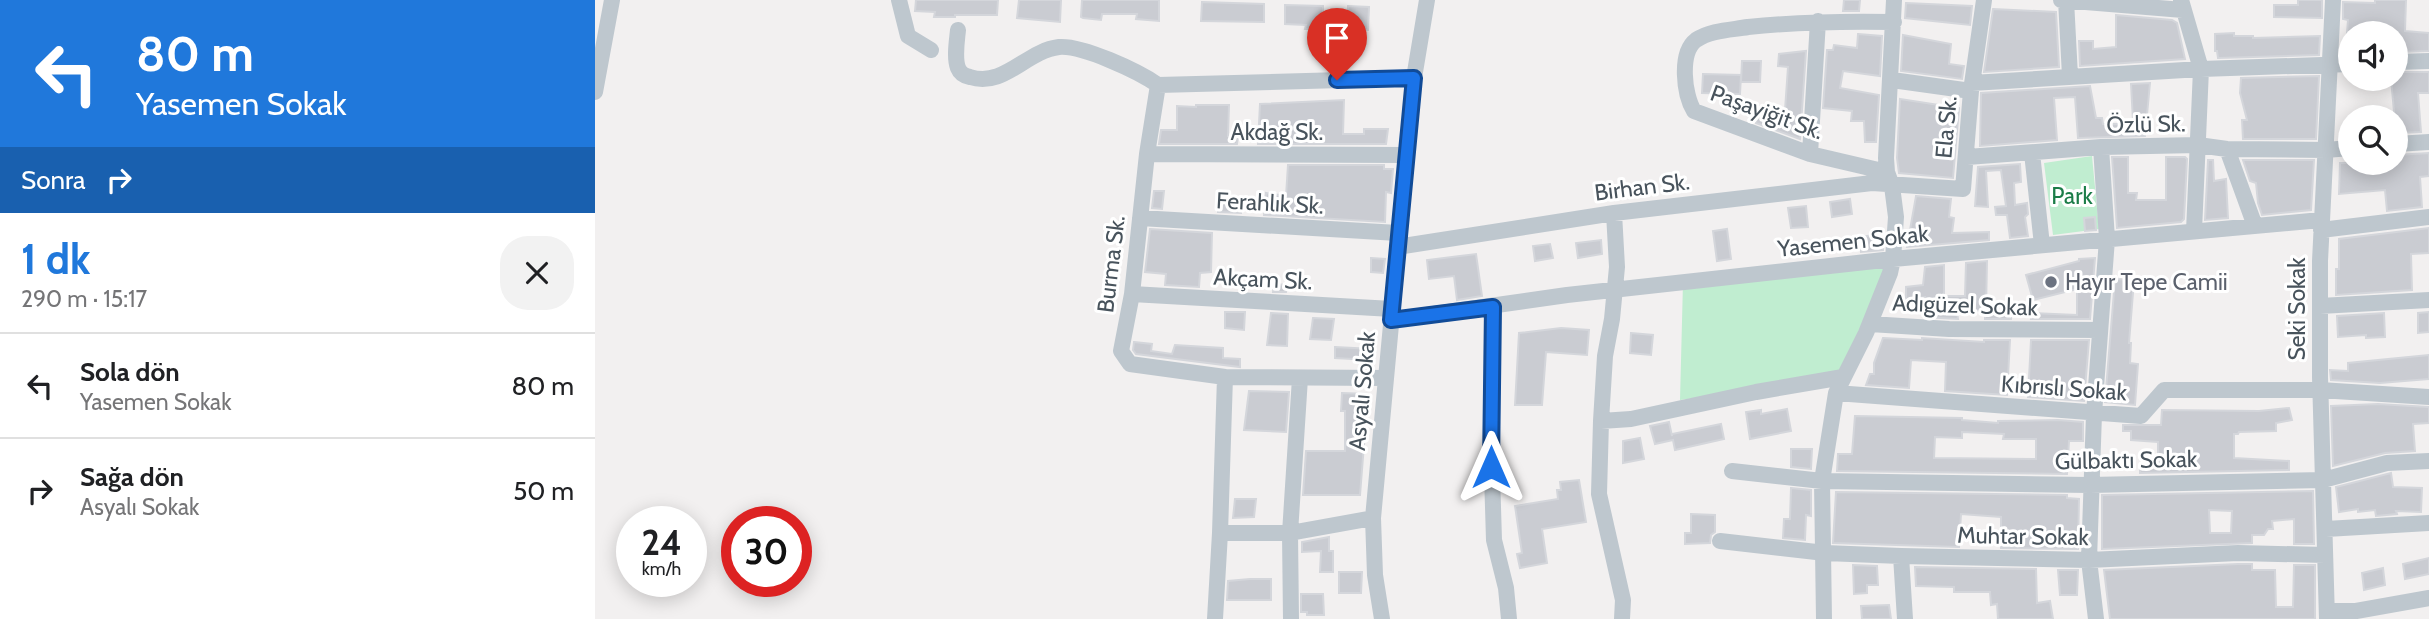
<!DOCTYPE html>
<html lang="tr">
<meta charset="utf-8">
<style>
:root{--surface:#fff;--page:#f2f2f2;--text:#202124;--muted:#757577;--line:#e0e0e0;--accent:#2078db}
body{margin:0;font-family:Cabin,sans-serif;background:var(--page);color:var(--text);height:100vh;display:flex;flex-direction:column;font-size:26px;white-space:nowrap}
*{box-sizing:border-box;margin:0}
p{font-size:23px;color:var(--muted)}
.icon{flex:none;width:38px;height:38px;fill:none;stroke:currentColor;stroke-width:2;stroke-linecap:round;stroke-linejoin:round}
.map{position:relative;flex:1;overflow:hidden}
.sheet{display:flex;flex-direction:column;background:var(--surface);width:595px}
.sheet>*{flex:none}
.banner{background:#2078db;color:#fff;overflow:hidden}
.fabs{position:absolute;left:1743px;top:21px;display:grid;gap:14px}
.fabs a{display:grid;place-items:center;width:70px;height:70px;border-radius:50%;background:var(--surface);box-shadow:0 4px 18px #0003;font-size:35px}
.speed{position:absolute;left:21px;top:506px;display:flex;gap:14px;font-size:35px;font-weight:700;text-align:center}
.speed>*{display:grid;place-content:center;width:91px;height:91px;border-radius:50%;background:var(--surface);box-shadow:0 4px 18px #0003;line-height:1}
.speed small{font-size:18px;font-weight:400}
.speed .limit{border:10px solid #d22;background:#fff;color:#111}
.pin{position:absolute;display:grid;place-items:center;width:60px;height:60px;color:#fff;margin:-72px -30px;border-radius:50% 50% 50% 0;rotate:-45deg;box-shadow:0 0 7px #0007}
.pin .icon{rotate:45deg}
.me{position:absolute;width:77px;margin:-38px;rotate:0deg;stroke-linejoin:round;filter:drop-shadow(0 0 5px #0008)}
.turn{display:flex;align-items:center;gap:24px;height:147px;padding:0 21px;font-size:32px}
.turn .icon{width:91px;height:91px;stroke-width:2.5}
.turn b{display:block;font-size:49px;line-height:60px}
.then{display:flex;align-items:center;height:66px;padding:0 21px;background:#0003;gap:14px;font-size:26px}
.round{display:grid;place-items:center;flex:none;width:74px;height:74px;border-radius:28px;background:var(--page)}
.head{display:flex;align-items:center;justify-content:space-between;height:119px;padding:0 21px}
h1{font-size:42px;font-weight:700;line-height:52px;color:var(--accent)}
ul{padding:0;list-style:none}
li{display:flex;align-items:center;gap:21px;height:105px;padding:0 21px;border-top:2px solid var(--line)}
li div{flex:1}
li b{display:block;font-size:26px}
li em{font-style:normal}
main{display:flex;flex:1;min-height:0}
.map>svg:first-child{display:block}
.green{fill:#c0edd0}
.building{fill:#caccd2;stroke:#d4d6db;stroke-width:2;fill-rule:evenodd}
.lines{fill:none;stroke-linecap:round;stroke-linejoin:round}
.minor{stroke:#bec7ce;stroke-width:16}
.route-casing{stroke:#114b97;stroke-width:18}
.route{stroke:#1a73e8;stroke-width:12}
.worship-dot{fill:#6b7280;stroke:#fff;stroke-width:2.5}
.labels{text-anchor:middle;stroke-width:6;stroke-linejoin:round;paint-order:stroke}
.street-label{font-size:23px;fill:#48535c;stroke:#fff}
.park-label{font-size:23px;fill:#1b7c48;stroke:#fff}
.worship-label{font-size:23px;fill:#5b616d;stroke:#fff;text-anchor:start}
</style>
<main>
<section class="sheet">
<div class="banner">
<div class="turn"><svg class="icon" aria-label="left" viewBox="0 0 24 24"><path d="M17 20v-9H6M10 6l-5 5 5 5"/></svg><div><b>80 m</b>Yasemen Sokak</div></div>
<div class="then">Sonra<svg class="icon" aria-label="right" viewBox="0 0 24 24"><path d="M7 20v-9h11M14 6l5 5-5 5"/></svg></div>
</div>
<div class="head"><div><h1>1 dk</h1><p>290 m · 15:17</p></div><a class="round"><svg class="icon" aria-label="close" viewBox="0 0 24 24"><path d="M6 6l12 12M18 6L6 18"/></svg></a></div>
<ul>
<li><svg class="icon" aria-label="left" viewBox="0 0 24 24"><path d="M17 20v-9H6M10 6l-5 5 5 5"/></svg><div><b>Sola dön</b><p>Yasemen Sokak</p></div><em>80 m</em></li>
<li><svg class="icon" aria-label="right" viewBox="0 0 24 24"><path d="M7 20v-9h11M14 6l5 5-5 5"/></svg><div><b>Sağa dön</b><p>Asyalı Sokak</p></div><em>50 m</em></li>
</ul>
</section>
<div class="map">
<svg width="1834" height="619" viewBox="0 0 1834 619">
<rect width="100%" height="100%" fill="#f2f0f0"/>
<!-- green -->
<path class="green" d="M1497,156L1504,229L1458,235L1449,163Z
M1298,259L1248,377L1085,400L1088,282Z"/>
<!-- building -->
<path class="building" d="M321,0H403L402,15H360V17H339L340,12L320,11Z
M424,0H466L465,22L422,18Z
M487,0H564V21L541,19L542,14H507L506,20L488,18L486,17Z
M1249,0H1265L1264,11H1248Z
M1703,0H1727V18L1679,17V5H1703Z
M1780,0H1811L1810,31L1834,33V51L1801,52V33H1752L1753,20L1748,19V2L1780,3Z
M607,2L669,4V22L606,21Z
M1311,3L1377,6L1375,25L1310,18Z
M690,5L728,6V29H710L711,25L690,24Z
M753,6L774,7L773,30L752,29Z
M1398,9L1461,12L1464,67L1389,72Z
M1521,15L1577,20L1582,23L1590,59L1485,66L1484,41H1498V49L1521,47Z
M1639,33V36H1658V38L1725,36L1724,55L1623,58L1622,51H1620V34Z
M1263,34L1287,36L1285,76L1248,71L1245,88L1284,95L1281,142H1270L1269,121H1256L1257,111L1228,108L1232,50H1238L1239,45L1262,48Z
M1308,35L1356,44L1354,64L1369,66L1367,79L1306,71Z
M1211,51L1205,139L1161,123L1163,106L1190,110L1193,67L1183,66L1184,54Z
M1147,61H1166L1165,82H1146Z
M1801,72H1834V93H1823L1826,132L1801,133L1796,79H1801Z
M1108,74L1146,75L1145,94L1107,93Z
M1724,76L1721,139H1648L1647,120H1652L1645,93L1646,78Z
M1555,83L1550,136L1483,138L1480,97L1459,98L1462,140L1385,146L1386,93L1495,86L1501,118H1507L1508,124H1529V121H1538L1536,84Z
M1305,99L1364,108L1358,178L1304,173L1302,158Z
M749,100L748,134H769V129H793L791,144H663L665,104Z
M601,105H634L633,136H643L642,144H564L566,130H582V106L601,107Z
M1834,153V176L1825,177L1827,207L1792,211L1790,190L1744,194L1745,163H1801V155Z
M1517,157H1533V193H1542L1541,200H1571V157H1590L1592,159L1589,219L1586,222L1522,228Z
M1613,160H1618L1619,181L1631,179L1633,218L1610,220Z
M1648,160H1719L1716,210L1667,215L1663,203L1661,183L1655,181Z
M1425,164L1426,182L1419,183L1420,205L1432,203L1433,214L1430,217L1433,236L1415,238L1412,215H1401L1400,207L1411,206L1406,170L1391,171L1393,207L1380,206L1383,167Z
M693,165H789V169H798L796,193L791,192L790,222L669,215L671,193L691,196Z
M559,191H569L567,209L557,208Z
M624,196L646,198V213L623,212Z
M1321,196L1356,199L1354,217L1359,218L1357,233L1394,232V240L1312,247Z
M1255,199L1257,214L1237,217L1235,202Z
M1211,206L1213,227L1196,228L1193,208Z
M1500,217L1501,230L1490,231L1489,218Z
M1834,228V253L1816,254L1817,290L1741,295V269H1744V239Z
M555,229L617,233L616,272L605,273L604,287L570,285L571,274L550,272Z
M1132,229L1136,259L1122,261L1118,231Z
M1289,233L1288,250L1266,252V237Z
M1006,240L1007,254L983,258L981,243Z
M955,244L958,258L940,261L938,246Z
M881,254L887,296L862,300L859,276L834,279L832,260Z
M776,258L790,259L788,273L776,272Z
M1500,258L1495,319H1436L1437,313L1482,315V289L1438,300L1431,275L1484,261V259Z
M1392,261L1391,311L1362,310L1363,319L1328,317L1330,297L1311,299V287L1328,285L1330,267L1349,265V296H1370L1371,263Z
M1520,279L1539,280L1534,343H1536L1535,363L1543,364L1540,405L1510,402Z
M679,284L692,285L691,292H678Z
M630,312H650L649,330L630,328Z
M1390,312H1417L1416,319H1390Z
M1834,312V332L1823,333V313Z
M676,313L693,314L692,346L672,345Z
M1789,313L1790,337L1771,338V335L1743,337L1742,316Z
M718,318L739,319L736,340L715,339Z
M966,328L994,330L992,355L951,352L947,405H920L924,333Z
M1036,333L1058,335L1056,355L1035,353Z
M1288,338L1327,340V338L1389,342V340H1415L1412,395L1350,391L1351,362L1316,360L1314,388L1271,385L1275,374H1279V363Z
M1436,340H1494L1489,401L1433,397Z
M539,342L557,344L556,351L577,354L580,345L628,348V358L645,359V367L541,354L538,350Z
M740,347L777,349L775,360L740,358Z
M1834,355V379L1785,383L1736,380L1735,370L1753,371V363Z
M654,391L694,392L691,432L649,430Z
M747,393L773,394L765,495H708L711,451H750V411H746Z
M1783,404L1834,407V423L1818,424L1820,451L1790,453L1738,466L1736,406Z
M1694,408L1697,420L1681,423V431L1644,432L1643,434H1639V458L1694,461V470L1545,473V464L1563,463V442L1536,440V431H1528V425H1566L1567,410L1664,411Z
M1192,409L1196,431L1155,439L1151,412L1166,410V414Z
M1260,416L1367,418V420L1403,423V421L1463,420L1488,422V441H1474L1472,474L1242,471L1243,454H1257ZM1367,432L1409,434L1408,439H1441V459L1339,458L1340,437L1367,438Z
M1074,422L1077,436V434L1126,424L1129,439L1080,450L1078,440L1060,444L1055,426Z
M1045,438L1049,459L1028,463V441Z
M1196,449H1217L1216,469L1196,467Z
M1796,473L1798,487L1827,488L1826,512L1801,511L1802,514L1781,516L1780,510L1763,512V509L1744,512L1741,487Z
M984,480L991,522L947,529L952,563L925,568L922,554L927,553L920,506L963,499L962,490H966L965,482Z
M1196,488L1216,490V516L1211,515L1210,540L1188,538L1189,519H1195Z
M1718,491L1719,544H1699V519L1677,521L1678,529H1673L1669,535H1657V543L1507,549V495ZM1614,510L1637,511L1636,533H1615Z
M1241,492L1472,495V498L1484,499L1483,549L1406,548V517L1366,514L1364,547L1238,543Z
M640,499H661L659,517L638,518Z
M1096,514L1120,515V532L1116,535L1115,543L1090,544V533H1096Z
M734,537V551H738V572H725L726,551L707,552V542Z
M1834,558V574L1810,579L1808,564Z
M1643,564H1657V570H1680L1681,607H1698L1699,565H1720V619H1515L1509,570Z
M1258,565L1282,566L1283,585H1272V593L1259,594Z
M1320,567L1441,569L1442,603L1455,601L1458,619H1403L1402,604L1396,605L1395,592H1359V587L1321,586Z
M1788,568L1790,585L1769,590L1767,573Z
M1463,570H1483L1482,595H1465Z
M744,572H767L766,593H744Z
M655,579H676V600H632L633,581Z
M706,594H728L729,615H712V612H706Z
M1294,605L1296,619H1267L1266,606Z"/>
<g class="lines">
<!-- minor -->
<path class="minor" d="M304,0L313,36L336,50
M1466,0L1588,10
M1471,0L1475,76
M1586,0L1606,69L1599,231
M363,30C362,41 359,57 363,68C365,73 369,76 375,77C409,88 431,51 464,47C487,45 543,71 563,85
M1801,62L1834,61
M1297,80L1376,91
M1377,83L1606,69L1755,64
M0,92L17,0
M1801,144L1834,142
M1632,149L1660,226
M1437,153L1447,245
M552,154L811,155
M1215,154L1223,21
M1372,157L1506,147L1603,145L1632,149L1731,150L1755,148
M1292,172L1215,154L1099,111C1089,95 1084,53 1101,40C1116,30 1136,30 1153,27C1202,22 1249,21 1299,22
M1019,213L1022,267L1017,319L1010,356L1006,421L1036,419L1161,392L1248,377
M545,218L803,233
M1726,230L1834,217
M802,247L1019,213L1277,183L1368,189L1376,91L1389,0
M537,294L797,309
M1725,306L1834,300
M898,307L896,441L899,540L911,588L914,619
M796,320L972,295L1298,259L1726,220
M1275,324L1354,329L1505,330
M630,377L790,378
M1241,393L1546,416L1569,390H1725L1834,397
M1006,421L1004,494L1028,600L1027,619
M1137,471L1227,481L1495,485L1728,480L1792,463L1834,461
M1731,529L1834,523
M625,533H695L778,518
M1125,541L1230,553L1306,556L1494,560L1643,553L1730,555
M1306,556L1310,619
M1733,611H1761L1834,598
M620,619L625,533L630,377L535,364L526,351L537,294L552,154L563,85L819,78
M696,619L695,533L705,378
M787,619L780,575L778,518L819,78L832,0
M1229,619L1227,481L1241,393L1271,333L1295,273L1298,259L1301,217L1297,186L1292,172L1291,158L1299,0
M1501,619L1494,560L1499,414L1512,239L1506,147
M1732,619L1725,377V261L1738,0"/>
</g>
<g class="lines">
<!-- route casing -->
<g class="route-casing">
<path id="route" d="M742,80L819,78L796,320L898,307L896,467"/>
</g>
<!-- route -->
<use href="#route" class="route"/>
</g>
<!-- markers -->
<circle class="worship-dot" cx="1456" cy="282" r="7"/>
<g class="labels">
<!-- street labels -->
<g class="street-label">
<text transform="translate(1172 112) rotate(20)" y="8">Paşayiğit Sk.</text>
<text transform="translate(1551 124) rotate(-1)" y="8">Özlü Sk.</text>
<text transform="translate(1351 127) rotate(-85)" y="8">Ela Sk.</text>
<text x="682" y="140">Akdağ Sk.</text>
<text transform="translate(1047 187) rotate(-7)" y="8">Birhan Sk.</text>
<text transform="translate(675 203) rotate(3)" y="8">Ferahlık Sk.</text>
<text transform="translate(1258 241) rotate(-6)" y="8">Yasemen Sokak</text>
<text transform="translate(516 264) rotate(-83)" y="8">Burma Sk.</text>
<text transform="translate(668 279) rotate(3)" y="8">Akçam Sk.</text>
<text transform="translate(1370 305) rotate(2)" y="8">Adıgüzel Sokak</text>
<text transform="translate(1702 309) rotate(-90)" y="8">Seki Sokak</text>
<text transform="translate(1469 388) rotate(4)" y="8">Kıbrıslı Sokak</text>
<text transform="translate(767 391) rotate(-85)" y="8">Asyalı Sokak</text>
<text transform="translate(1531 460) rotate(-1)" y="8">Gülbaktı Sokak</text>
<text transform="translate(1428 536) rotate(1)" y="8">Muhtar Sokak</text>
</g>
<!-- park labels -->
<g class="park-label">
<text x="1477" y="204">Park</text>
</g>
<!-- worship labels -->
<g class="worship-label">
<text x="1470" y="290">Hayır Tepe Camii</text>
</g>
</g>
</svg>
<div class="fabs">
<a><svg class="icon" aria-label="sound" viewBox="0 0 24 24"><path d="M4 9h4l5-4v14l-5-4H4zM17 9q2 3 0 6"/></svg></a>
<a><svg class="icon" aria-label="search" viewBox="0 0 24 24"><circle cx="10" cy="10" r="6"/><path d="M15 15l6 6"/></svg></a>
</div>
<div class="speed"><div>24<small>km/h</small></div><div class="limit">30</div></div>
<div class="pin" style="left:742px;top:80px;background:#d93025"><svg class="icon" aria-label="arrive" viewBox="0 0 24 24"><path d="M6 21V4h12l-3 4 3 4H6"/></svg></div>
<svg class="me" style="left:896px;top:467px" viewBox="-20 -20 40 40"><path d="M0-17L14 15 0 8-14 15z" fill="#1a73e8" stroke="#fff" stroke-width="4"/></svg>
</div>
</main>
